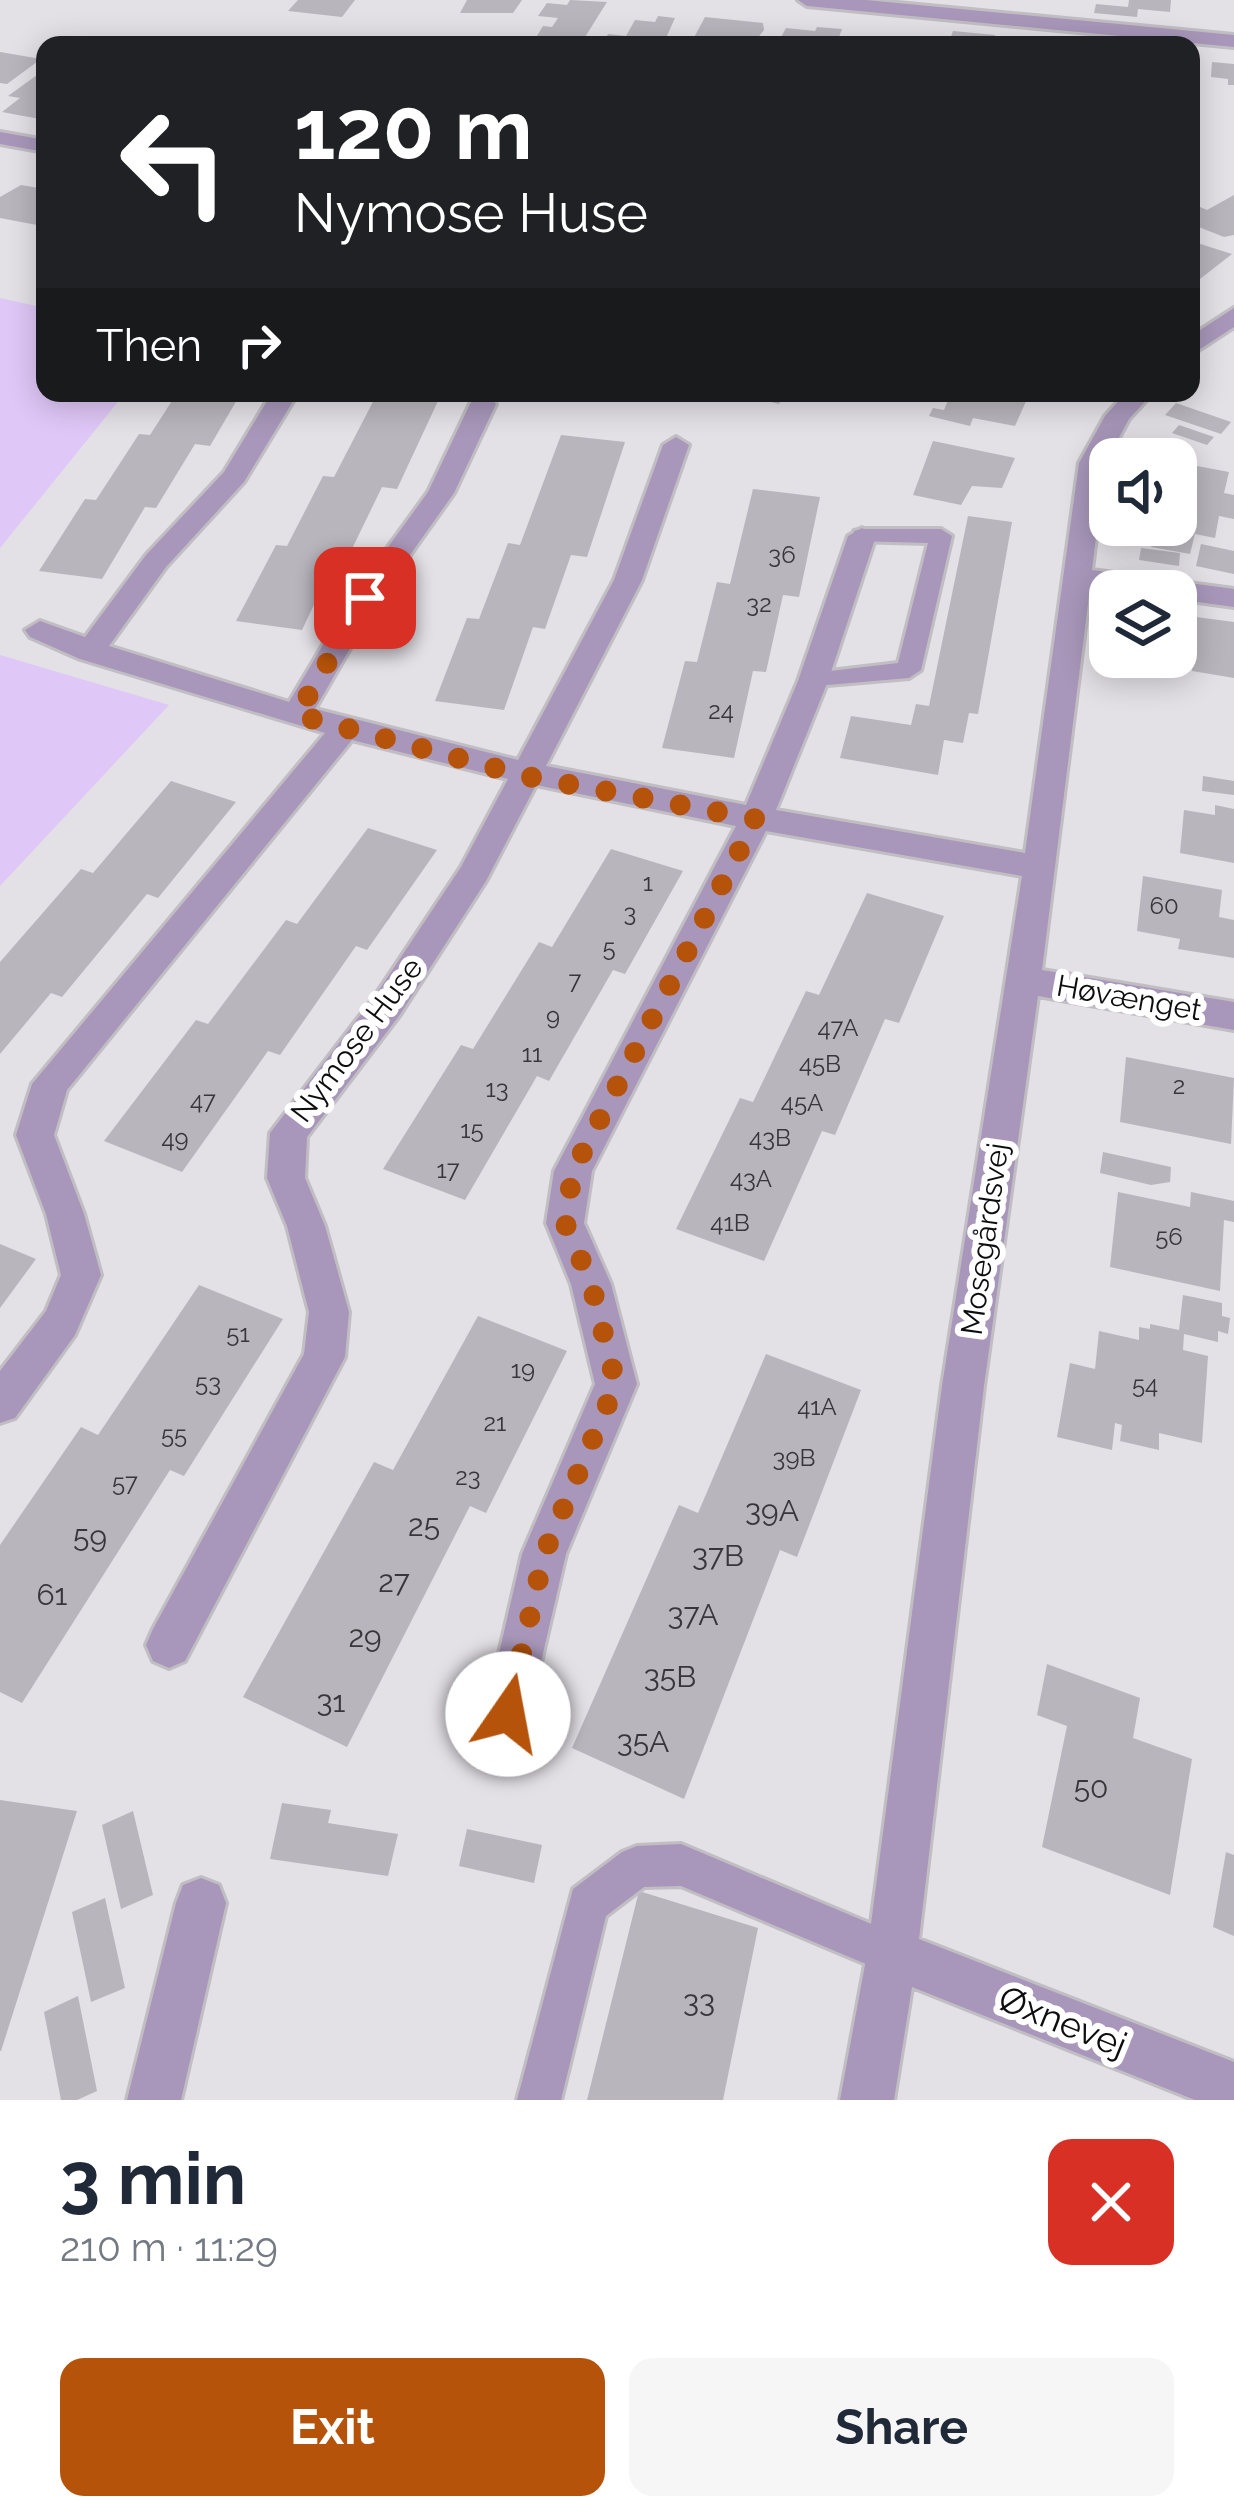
<!DOCTYPE html>
<meta charset="utf-8">
<style>
:root{--surface:#fff;--page:#f6f6f7;--text:#1f2937;--muted:#747a83;--accent:#b45309}
body{margin:0;font-family:Raleway,sans-serif;background:var(--page);color:var(--text);height:100vh;display:flex;flex-direction:column;font-size:45px;white-space:nowrap}
*{box-sizing:border-box;margin:0}
p{font-size:39px;color:var(--muted)}
.icon{flex:none;width:66px;height:66px;fill:none;stroke:currentColor;stroke-width:2;stroke-linecap:round;stroke-linejoin:round}
.map{position:relative;height:2100px;overflow:hidden}
.details{display:flex;flex-direction:column;background:var(--surface);flex:1}
.details>*{flex:none}
.banner{position:absolute;left:36px;top:36px;width:1164px;height:366px;border-radius:24px;box-shadow:0 6px 30px #0003;background:#202124;color:#fff;overflow:hidden}
.fabs{position:absolute;left:1089px;top:438px;display:grid;gap:24px}
.fabs a{display:grid;place-items:center;width:108px;height:108px;border-radius:24px;background:var(--surface);box-shadow:0 6px 30px #0003;font-size:60px}
.pin{position:absolute;display:grid;place-items:center;width:102px;height:102px;color:#fff;margin:-51px;border-radius:24px;box-shadow:0 6px 18px #0006}
.me{position:absolute;width:132px;margin:-66px;rotate:12deg;stroke-linejoin:round;filter:drop-shadow(0 0 9px #0008)}
.turn{display:flex;align-items:center;gap:42px;height:252px;padding:0 60px;font-size:54px}
.turn .icon{width:156px;height:156px;stroke-width:2.5}
.turn b{display:block;font-size:84px;line-height:102px}
.then{display:flex;align-items:center;height:114px;padding:0 60px;background:#0003;gap:24px;font-size:45px}
.round{display:grid;place-items:center;flex:none;width:126px;height:126px;border-radius:24px;background:var(--page)}
.head{display:flex;align-items:center;justify-content:space-between;height:204px;padding:0 60px}
h1{font-size:72px;font-weight:700;line-height:90px}
.cta{display:flex;gap:24px;margin-top:auto;padding:24px 60px}
.cta a{flex:1;height:138px;border-radius:24px;background:var(--accent);color:#fff;font-size:48px;font-weight:700;line-height:138px;text-align:center}
.cta a+a{background:var(--page);color:var(--text)}
.map>svg:first-child{display:block}
.green{fill:#dfc7f7}
.building{fill:#b8b6bc}
.lines{fill:none;stroke-linecap:round;stroke-linejoin:round}
.lane-casing{stroke:#c1bec3;stroke-width:6}
.street-casing{stroke:#c1bec3;stroke-width:6}
.lane{fill:#a897ba;fill-rule:evenodd}
.street{fill:#a897ba;fill-rule:evenodd}
.route{stroke:#b45309;stroke-width:21;stroke-dasharray:0 37.8}
.labels{text-anchor:middle;stroke-width:12;stroke-linejoin:round;paint-order:stroke}
.number-label{font-size:24px;fill:#38363a}
.street-label{font-size:30px;fill:#0d0c0e;stroke:#fff}
.near-number-label{font-size:30px;fill:#38363a}
.near-street-label{font-size:36px;fill:#0d0c0e;stroke:#fff}
</style>
<div class="map">
<svg width="1234" height="2100" viewBox="0 0 1234 2100">
<rect width="100%" height="100%" fill="#e3e0e6"/>
<!-- green -->
<path class="green" d="M0,298L45,308V393H125L0,548Z
M0,655L169,705L0,886Z"/>
<!-- building -->
<path class="building" d="M298,0H355L342,17L288,11Z
M467,0H522L513,13H460Z
M570,0L607,2L580,45H540L544,40L535,39L543,26L552,27L558,18L538,16L547,3L567,5Z
M1129,0H1171L1170,12L1138,9L1137,17L1094,13L1096,4L1128,7Z
M658,16L675,18L666,38L672,39L669,44L602,45L608,34L626,36L635,20L655,22Z
M705,17L763,23L764,30L752,45H690Z
M817,27L842,29L836,45L779,41L786,28L815,31Z
M953,31L995,35L993,45H948Z
M0,52L41,59L7,84L0,83Z
M1212,62L1234,64V85H1228V79L1211,77Z
M37,75L45,76V120L2,112L20,98L8,96Z
M21,185L45,189V218L37,225L0,218V197Z
M1234,195V235L1224,237L1191,224V203L1207,210Z
M1191,241L1232,254L1191,286Z
M177,393H241L210,446L195,444L156,508L145,507L102,579L39,571L85,499L96,500L139,434L150,435Z
M734,393H785L779,404Z
M951,393H1006L1027,399L1015,426L973,418L970,426L929,416L933,408L944,410Z
M377,394L438,401L397,489L382,487L349,555L338,554L302,630L236,621L276,545L287,546L323,476L334,477Z
M1176,403L1231,422L1221,434L1165,415Z
M1179,425L1214,437L1207,445L1172,433Z
M561,435L625,442L587,557L571,555L545,629L533,627L504,710L435,701L467,618L479,619L508,543L520,545Z
M933,441L1015,458L1002,488L972,486L961,505L913,495Z
M1176,462L1229,472L1224,493L1234,495V519L1219,516L1215,538L1195,534L1190,554L1151,547L1156,525H1176Z
M753,489L820,497L799,597L783,595L766,672L753,671L734,758L662,748L685,661L697,662L717,582L730,584Z
M968,516L1012,522L978,714L969,713L963,743L944,740L938,775L840,758L851,716L911,725L916,704L929,706Z
M1201,544L1234,551V574L1196,566Z
M1141,548L1180,553L1179,566L1139,560Z
M1196,617L1234,622V678L1192,671Z
M1203,776L1234,781V795L1202,791Z
M171,781L236,802L158,898L147,894L62,997L51,993L0,1054V962L81,869L93,873Z
M1215,805L1234,809V863L1180,853L1184,810L1215,815Z
M368,828L437,850L367,950L356,946L280,1055L268,1051L182,1172L104,1141L196,1020L208,1024L286,920L297,924Z
M611,849L683,871L625,974L613,970L549,1081L537,1076L465,1200L383,1169L461,1045L473,1049L539,942L552,947Z
M1143,876L1222,890L1219,917L1234,920V958L1178,949L1180,939L1137,931Z
M867,893L944,916L899,1023L885,1019L835,1135L822,1131L764,1261L676,1229L740,1098L753,1102L806,991L819,995Z
M1126,1057L1234,1078L1231,1144L1120,1122Z
M1103,1152L1171,1167L1170,1182L1151,1185L1100,1173Z
M1118,1192L1190,1207L1191,1192L1234,1201V1222L1224,1220L1220,1291L1110,1267Z
M0,1244L36,1259L0,1308Z
M199,1285L283,1319L184,1476L170,1470L22,1703L0,1692V1545L81,1427L98,1435Z
M1183,1295L1222,1303V1316L1230,1318L1228,1334L1218,1331V1342L1184,1334L1183,1350L1208,1356L1202,1443L1159,1433V1450L1120,1441L1122,1425L1115,1423L1112,1450L1057,1437L1070,1363L1095,1369L1099,1331L1139,1340V1327L1150,1329V1324L1179,1330Z
M478,1316L567,1351L486,1513L470,1506L347,1747L243,1697L374,1462L393,1470Z
M766,1354L861,1390L797,1557L780,1550L684,1799L572,1748L679,1505L698,1513Z
M1047,1664L1140,1698L1133,1738L1192,1759L1170,1895L1042,1847L1067,1726L1037,1715Z
M0,1800L77,1811L1,2051H0Z
M282,1803L331,1810L328,1823L398,1834L388,1876L270,1859Z
M133,1811L153,1895L121,1909L102,1825Z
M467,1829L542,1845L534,1883L459,1866Z
M1226,1852L1234,1855V1936L1213,1927Z
M639,1891L758,1928L723,2100H587Z
M105,1898L125,1988L91,2002L72,1912Z
M78,1996L97,2091L77,2100H61L44,2012Z"/>
<g class="lines">
<!-- lane casing -->
<g class="lane-casing">
<path id="lane" d="M862,529H941L952,536L921,670L909,678L804,687L801,681L804,675L813,673L898,663L928,543L854,541V531Z
M681,1844L907,1939L913,1954L907,1969L892,1975L681,1886L644,1887L606,1916L561,2100H517L573,1889L622,1852L637,1846Z"/>
</g>
<!-- street casing -->
<g class="street-casing">
<path id="street" d="M798,0H866L1234,35V47L807,6Z
M0,132L45,140V152L0,144Z
M1234,308V327L1191,355V336Z
M272,393H298L244,482L166,567L109,646L289,702L351,598L428,492L470,404L474,399H492L496,404L454,493L378,600L315,709L518,760L614,580L663,445L676,437L689,445L642,580L546,766L746,805L798,681L848,536L862,528L876,536L828,681L776,810L1025,853L1079,463L1105,416L1126,393H1153L1129,419L1105,463L1092,570L1234,589V607L1176,599V591L1090,588L1042,970L1234,1002V1030L1038,996L984,1386L919,1939L1234,2062V2100H1195L912,1987L894,2100H840L867,1954L942,1386L1022,876L766,831L592,1171L584,1223L611,1284L637,1384L566,1554L525,1731L508,1737L491,1731L485,1714L522,1554L595,1384L571,1284L546,1223L554,1171L736,826L536,785L486,881L399,1016L307,1137L305,1178L325,1226L349,1312L345,1357L185,1661L169,1668L153,1661L146,1645L153,1629L304,1354L309,1312L287,1226L267,1178L270,1133L375,996L461,867L508,779L352,740L67,1090L54,1135L84,1214L101,1275L75,1335L15,1418L0,1423V1371L46,1311L61,1275L46,1214L16,1135L32,1084L325,733L80,659L30,637L25,630L40,621L85,637L146,555L224,472Z
M201,1878L219,1885L226,1903L181,2100H127L176,1903L183,1885Z"/>
</g>
<!-- lane -->
<use href="#lane" class="lane"/>
<!-- street -->
<use href="#street" class="street"/>
</g>
<g class="lines">
<!-- route -->
<path class="route" d="M365,598L297,715L525,776L756,819L573,1171L565,1223L591,1283L616,1384L544,1554L508,1714"/>
</g>
<g class="labels">
<!-- number labels -->
<g class="number-label">
<text x="782" y="563">36</text>
<text x="759" y="612">32</text>
<text x="721" y="719">24</text>
<text x="648" y="891">1</text>
<text x="1164" y="914">60</text>
<text x="630" y="921">3</text>
<text x="609" y="956">5</text>
<text x="575" y="989">7</text>
<text x="553" y="1025">9</text>
<text x="838" y="1036">47A</text>
<text x="532" y="1062">11</text>
<text x="820" y="1072">45B</text>
<text x="1179" y="1094">2</text>
<text x="497" y="1097">13</text>
<text x="203" y="1109">47</text>
<text x="802" y="1111">45A</text>
<text x="472" y="1138">15</text>
<text x="770" y="1146">43B</text>
<text x="175" y="1147">49</text>
<text x="448" y="1178">17</text>
<text x="751" y="1187">43A</text>
<text x="730" y="1231">41B</text>
<text x="1169" y="1245">56</text>
<text x="238" y="1342">51</text>
<text x="523" y="1378">19</text>
<text x="208" y="1391">53</text>
<text x="1145" y="1393">54</text>
<text x="817" y="1415">41A</text>
<text x="495" y="1431">21</text>
<text x="174" y="1443">55</text>
<text x="794" y="1466">39B</text>
<text x="468" y="1485">23</text>
<text x="125" y="1491">57</text>
</g>
<!-- street labels -->
<g class="street-label">
<text transform="translate(1129 998) rotate(10)" y="10">Høvænget</text>
<text transform="translate(357 1040) rotate(-53)" y="10">Nymose Huse</text>
<text transform="translate(985 1239) rotate(-82)" y="10">Mosegårdsvej</text>
</g>
<!-- near-number labels -->
<g class="near-number-label">
<text x="772" y="1521">39A</text>
<text x="424" y="1536">25</text>
<text x="90" y="1547">59</text>
<text x="718" y="1566">37B</text>
<text x="394" y="1592">27</text>
<text x="52" y="1605">61</text>
<text x="693" y="1625">37A</text>
<text x="365" y="1647">29</text>
<text x="670" y="1687">35B</text>
<text x="331" y="1712">31</text>
<text x="643" y="1752">35A</text>
<text x="1091" y="1798">50</text>
<text x="699" y="2012">33</text>
</g>
<!-- near-street labels -->
<g class="near-street-label">
<text transform="translate(1063 2021) rotate(22)" y="13">Øxnevej</text>
</g>
</g>
</svg>
<div class="fabs">
<a><svg class="icon" aria-label="sound" viewBox="0 0 24 24"><path d="M4 9h4l5-4v14l-5-4H4zM17 9q2 3 0 6"/></svg></a>
<a><svg class="icon" aria-label="layers" viewBox="0 0 24 24"><path d="M12 4l9 5-9 5-9-5zM3 14l9 5 9-5"/></svg></a>
</div>
<div class="pin" style="left:365px;top:598px;background:#d93025"><svg class="icon" aria-label="arrive" viewBox="0 0 24 24"><path d="M6 21V4h12l-3 4 3 4H6"/></svg></div>
<svg class="me" style="left:508px;top:1714px" viewBox="-20 -20 40 40"><circle r="19" fill="#fff"/><path d="M0-13L10 11 0 6-10 11z" fill="#b45309"/></svg>
<div class="banner">
<div class="turn"><svg class="icon" aria-label="left" viewBox="0 0 24 24"><path d="M17 20v-9H6M10 6l-5 5 5 5"/></svg><div><b>120 m</b>Nymose Huse</div></div>
<div class="then">Then<svg class="icon" aria-label="right" viewBox="0 0 24 24"><path d="M7 20v-9h11M14 6l5 5-5 5"/></svg></div>
</div>
</div>
<section class="details">
<div class="head"><div><h1>3 min</h1><p>210 m · 11:29</p></div><a class="round" style="background:#d93025;color:#fff"><svg class="icon" aria-label="close" viewBox="0 0 24 24"><path d="M6 6l12 12M18 6L6 18"/></svg></a></div>
<div class="cta"><a>Exit</a><a>Share</a></div>
</section>
